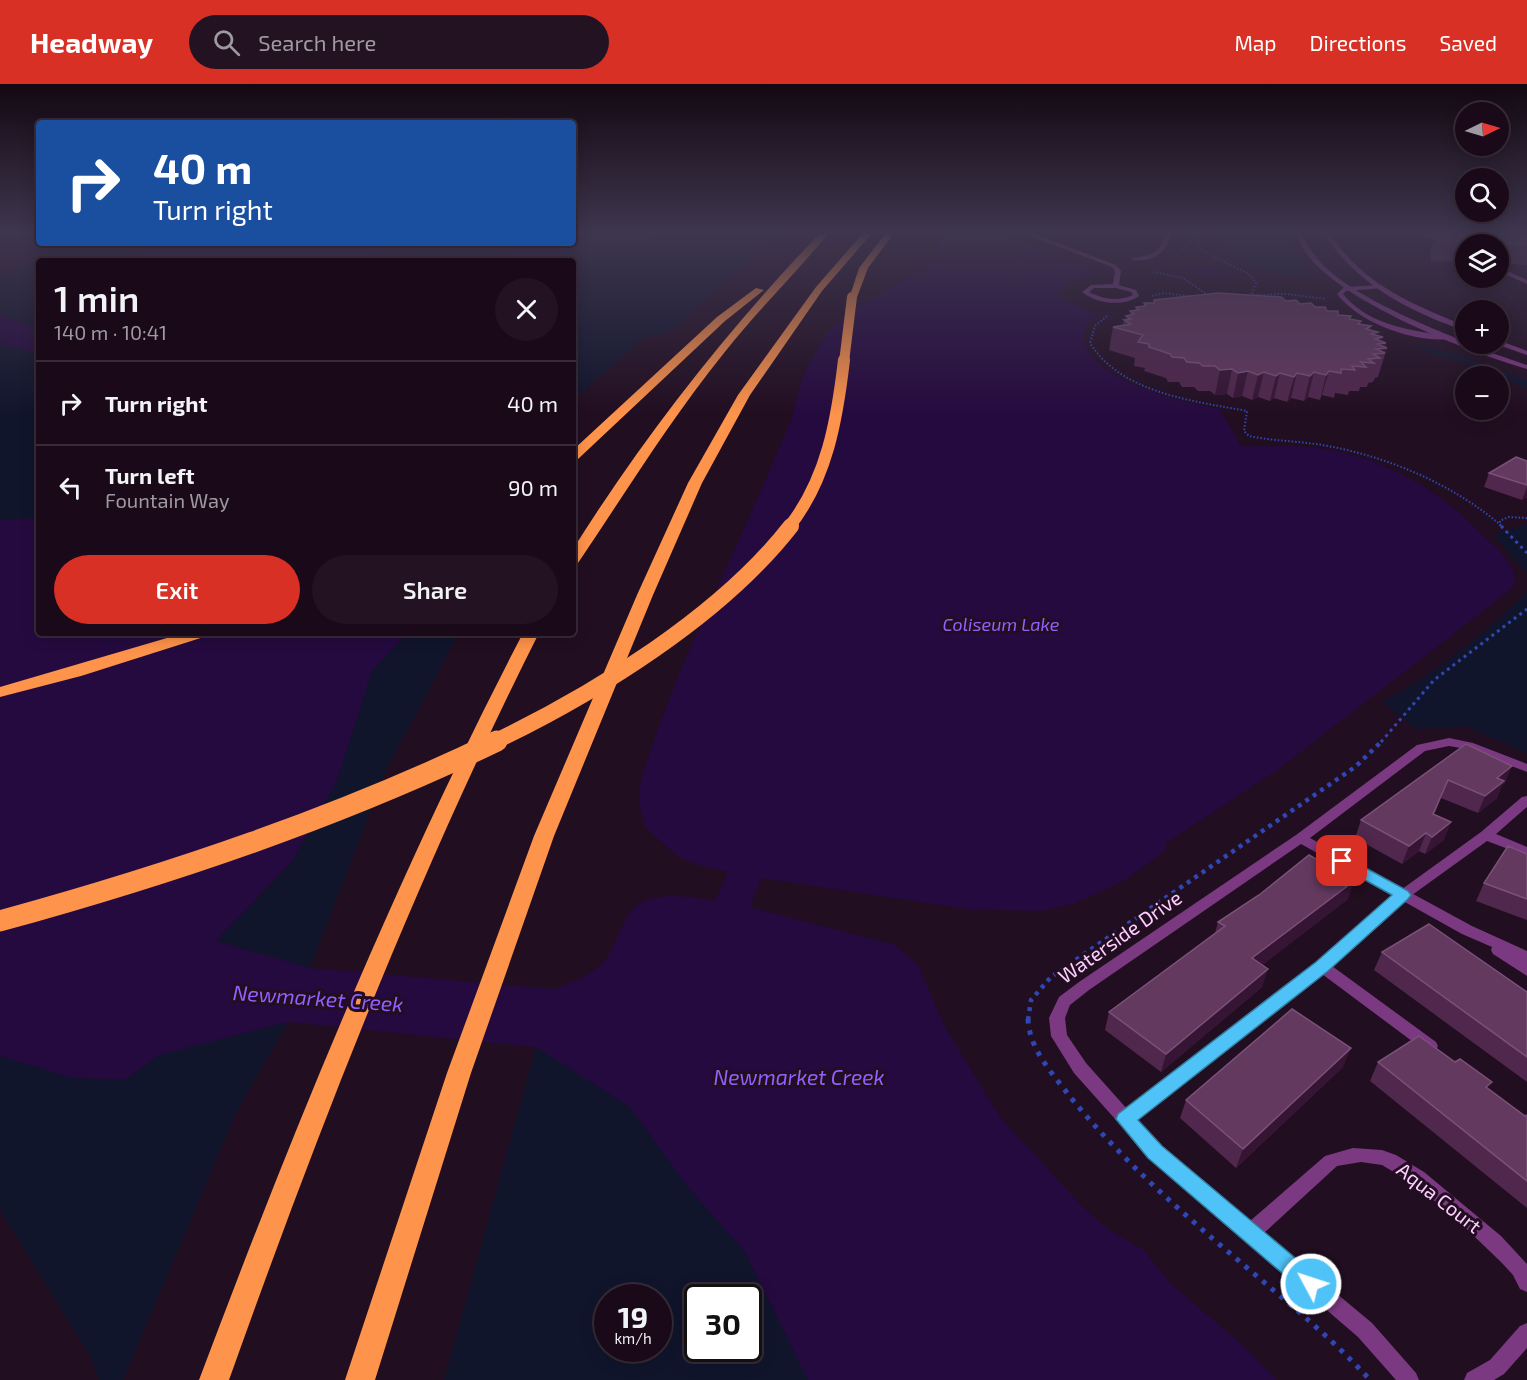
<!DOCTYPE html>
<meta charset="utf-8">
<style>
:root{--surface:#1a0a19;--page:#231322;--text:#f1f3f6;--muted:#9f9aa2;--line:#382b38;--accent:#d93025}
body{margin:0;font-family:"Exo 2",sans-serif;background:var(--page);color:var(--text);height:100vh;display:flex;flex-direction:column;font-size:22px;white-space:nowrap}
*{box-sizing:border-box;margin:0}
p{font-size:20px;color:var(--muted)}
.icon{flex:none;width:33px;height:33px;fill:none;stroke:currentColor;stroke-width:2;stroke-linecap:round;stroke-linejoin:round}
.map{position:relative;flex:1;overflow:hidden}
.sheet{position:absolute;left:36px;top:174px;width:540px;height:378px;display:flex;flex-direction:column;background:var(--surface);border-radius:6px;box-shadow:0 3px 15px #0003,0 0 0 2px var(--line)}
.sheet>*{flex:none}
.top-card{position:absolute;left:36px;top:36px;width:540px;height:126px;border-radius:6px;box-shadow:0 3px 15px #0003,0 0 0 2px var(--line);background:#1a4fa0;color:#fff;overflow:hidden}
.needle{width:39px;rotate:85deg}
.buttons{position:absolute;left:1455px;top:18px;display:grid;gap:12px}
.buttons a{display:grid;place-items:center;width:54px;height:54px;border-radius:50%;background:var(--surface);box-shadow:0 3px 15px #0003,0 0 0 2px var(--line);font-size:30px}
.speed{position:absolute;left:594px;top:1200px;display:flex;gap:12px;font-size:30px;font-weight:700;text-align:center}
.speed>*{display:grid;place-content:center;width:78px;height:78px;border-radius:50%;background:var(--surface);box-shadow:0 3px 15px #0003,0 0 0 2px var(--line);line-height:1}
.speed small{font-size:15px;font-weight:400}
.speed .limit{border:3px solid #111;border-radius:9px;background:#fff;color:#111}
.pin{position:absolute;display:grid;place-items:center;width:51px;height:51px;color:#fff;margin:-26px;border-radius:12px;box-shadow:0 3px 9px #0006}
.me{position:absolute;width:66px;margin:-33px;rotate:310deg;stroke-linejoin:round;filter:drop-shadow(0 0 4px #0008)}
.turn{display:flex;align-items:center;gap:21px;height:126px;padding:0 18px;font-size:27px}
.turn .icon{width:78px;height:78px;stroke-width:2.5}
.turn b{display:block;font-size:42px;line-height:51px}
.round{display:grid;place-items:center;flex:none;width:63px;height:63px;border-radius:32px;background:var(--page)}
.overview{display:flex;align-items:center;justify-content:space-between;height:102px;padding:0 18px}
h1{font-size:36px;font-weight:600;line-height:45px}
.action{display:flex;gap:12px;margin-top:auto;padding:12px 18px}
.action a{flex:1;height:69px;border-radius:36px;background:var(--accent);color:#fff;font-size:24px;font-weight:600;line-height:69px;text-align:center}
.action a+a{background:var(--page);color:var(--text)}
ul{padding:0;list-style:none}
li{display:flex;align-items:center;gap:18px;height:84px;padding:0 18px;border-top:2px solid var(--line)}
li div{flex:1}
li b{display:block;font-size:22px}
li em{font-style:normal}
header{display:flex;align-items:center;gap:36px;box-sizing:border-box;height:84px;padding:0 30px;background:var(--accent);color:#fff}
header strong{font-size:28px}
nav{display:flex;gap:33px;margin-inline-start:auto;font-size:21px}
.search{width:420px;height:54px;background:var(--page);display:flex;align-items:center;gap:15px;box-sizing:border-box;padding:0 21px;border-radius:33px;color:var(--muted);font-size:22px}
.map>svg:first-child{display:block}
.green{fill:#11152c;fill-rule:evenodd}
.water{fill:#250a3f}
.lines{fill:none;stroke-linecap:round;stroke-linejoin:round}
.path-far3{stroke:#2f47b3;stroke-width:2;stroke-dasharray:1.5 2;stroke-linecap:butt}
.path-far2{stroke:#2f47b3;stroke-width:3;stroke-dasharray:3 4;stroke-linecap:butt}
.path-far1{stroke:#2f47b3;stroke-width:4.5;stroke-dasharray:4 5;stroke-linecap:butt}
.path{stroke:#2f47b3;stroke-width:5;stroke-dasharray:4.5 7;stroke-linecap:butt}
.service{fill:#7b3981;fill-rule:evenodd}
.minor{fill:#7b3981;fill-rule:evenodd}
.tertiary{fill:#7b3981;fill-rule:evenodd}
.motorway{fill:#fe934b;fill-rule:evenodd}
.motorway-bridge-far3{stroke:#fe934b;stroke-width:10}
.motorway-bridge-far2{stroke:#fe934b;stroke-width:12}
.motorway-bridge-far1{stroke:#fe934b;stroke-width:16}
.motorway-bridge{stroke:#fe934b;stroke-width:21}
.wall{fill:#50274d}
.shaded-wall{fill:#361534}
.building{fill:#633960;stroke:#7b5079;stroke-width:1.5}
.route{fill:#4fc3f7;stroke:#337fa1;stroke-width:1.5}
.labels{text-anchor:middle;stroke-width:6;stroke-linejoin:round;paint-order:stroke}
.water-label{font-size:18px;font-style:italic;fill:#955efe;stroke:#220e21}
.near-street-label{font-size:20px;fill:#fecfff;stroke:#220e21}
.near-water-label{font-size:21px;font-style:italic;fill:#955efe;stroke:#220e21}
</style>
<header>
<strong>Headway</strong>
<div class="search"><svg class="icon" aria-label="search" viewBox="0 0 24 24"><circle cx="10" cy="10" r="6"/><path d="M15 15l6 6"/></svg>Search here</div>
<nav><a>Map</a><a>Directions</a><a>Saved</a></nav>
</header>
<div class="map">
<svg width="1527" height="1296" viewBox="0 0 1527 1296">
<rect width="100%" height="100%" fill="#220e21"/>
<!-- green -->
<path class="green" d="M0,149H39V159H170L113,177H39V246L0,231V194L53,168L13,157L0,156Z
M657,149L775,153L669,248L643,254L573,317V177H553C560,174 568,169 575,167C602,159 633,169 657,149Z
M1217,149H1280C1288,166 1300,172 1307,190C1284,199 1223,173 1217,149Z
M444,159H521L492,177H303L348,176L392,168L411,169L429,161Z
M0,259L39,270V434L0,436Z
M1413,260L1456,270L1527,296V304L1447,273L1433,271Z
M1527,440V490L1494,451Z
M1527,508V669L1465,642L1416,645L1383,618C1435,589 1485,550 1527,508Z
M408,549H459L387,684L310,884L216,857L293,777L337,697L372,587Z
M288,938L236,1029L123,1296H99L90,1272L0,1126V972L73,994L126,995L159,971Z
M536,963L630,1023L686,1101L745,1168L808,1296H444ZM608,1214H658V1264H608ZM698,1214H748V1264H698Z"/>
<!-- water -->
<path class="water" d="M573,149H657L649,156L621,163L576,167L553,177H492L521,159H573Z
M946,149H999L1095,184L1092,192L1068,198L1057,211L1099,232L1088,240L1083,255C1094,299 1182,317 1220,325L1241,362C1266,363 1293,361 1318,364C1382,372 1441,407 1484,452C1498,466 1516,479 1515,500L1505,510L1279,685L1165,760V767L1126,795L1102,807L1073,820L1040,827L966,825L762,794L750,823L895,861L918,881L946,945L1000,1033L1081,1121L1106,1144L1144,1166L1170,1199L1246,1264L1277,1296H808L745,1168L686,1101L630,1023L536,963L288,938L159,971L126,995L73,994L0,972V436L39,434V549H408L372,587L337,697L292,777L216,857L310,884L555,905C572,898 595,890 606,875C616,861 620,839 632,826C651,805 691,813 715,817L728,788L697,781L677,772L645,743L639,720L641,695L660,639L684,578L760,409L791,336L802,294L818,264L827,249L856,224L928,181Z
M170,159H444L429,161L411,169L392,168L348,176H260L267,172L224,177H113Z
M1208,181L1224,184L1231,190C1219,197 1196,195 1186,186L1193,182Z
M0,231L39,246V270L0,259Z"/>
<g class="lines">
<!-- path-far3 -->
<path class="path-far3" d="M1191,149L1203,167L1249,190L1256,199L1250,214
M1178,170L1194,153
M1153,188L1183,194L1211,213
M1253,211L1286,210L1326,215
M1152,212L1164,209L1189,212
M1107,232L1095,242L1090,259C1121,309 1193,317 1247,327L1244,347L1249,352C1273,357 1298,357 1322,361C1387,372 1453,400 1503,443
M1500,442V437L1508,433L1527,434"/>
<!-- path-far2 -->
<path class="path-far2" d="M1501,442L1527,469
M1381,658L1434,596L1527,525"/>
<!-- path-far1 -->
<path class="path-far1" d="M1028,936L1031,916L1051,893L1355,683L1382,657"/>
<!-- path -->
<path class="path" d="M1028,935C1029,964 1051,988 1068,1010C1120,1075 1182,1129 1245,1182C1288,1219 1332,1254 1370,1296"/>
<!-- service -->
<path class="service" d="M1023,149H1031L1116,181L1121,187L1119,201L1136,206L1139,212C1123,223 1097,220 1082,208L1091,201L1113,200L1115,187L1112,183ZM1094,204H1116L1131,208L1133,211C1118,218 1102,215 1089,208Z
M1164,149H1170C1169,170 1151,178 1132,176V174C1149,172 1163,169 1164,149Z
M1420,149H1428L1466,167V171Z
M1498,183L1527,196V200L1498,187Z
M1381,201L1383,202V204L1346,207L1343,210C1370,243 1413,246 1452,253V255C1415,259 1360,240 1337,210L1344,203Z
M1527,712V723L1496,750L1527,763V772L1487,757L1408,814L1332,882L1436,958L1438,962L1436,966L1430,968L1424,966L1322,890L1131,1040L1125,1042L1119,1040L1117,1035L1119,1030L1317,878L1398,808L1481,748L1522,713Z"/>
<!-- minor -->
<path class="minor" d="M1449,654L1473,659L1527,680V688L1466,665L1449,662L1425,667L1310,754L1472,842L1527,867V892L1493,870L1491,866L1492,863L1462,850L1301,760L1089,906L1070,921L1065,934L1067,951L1086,979L1161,1063L1250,1137L1325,1072L1353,1064L1382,1066L1396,1071L1424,1088L1501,1152L1527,1180V1208L1520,1205L1513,1191L1502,1179L1451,1130L1412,1099L1382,1081L1361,1078L1337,1082L1264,1149L1372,1239L1416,1289L1419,1296H1396L1358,1253L1149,1073L1074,989L1051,952L1049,934L1059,913L1079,898L1296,751L1417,661Z
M1527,1239V1264L1504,1290L1494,1296H1464L1467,1289L1490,1276L1520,1242Z"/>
<!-- tertiary -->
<path class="tertiary" d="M1295,149H1301C1305,156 1308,163 1313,169C1340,208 1422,240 1466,258V260L1527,281V285C1468,268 1347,220 1309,173C1303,166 1300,157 1295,149Z
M1324,149H1330C1360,199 1413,221 1466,242V247C1410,228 1355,200 1324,149Z
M1498,256L1527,267V271L1496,260H1498Z"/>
<!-- motorway -->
<path class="motorway" d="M820,149H829C795,190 757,227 724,269C670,336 626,408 578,479L573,480V465C645,351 727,246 820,149Z
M863,149H872L822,207L750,311L702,399L653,511L554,752L471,989L375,1296H345L447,989L534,752L637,511L688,399L738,311L816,203Z
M886,149H894L868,184L857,213L849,215L859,184Z
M756,204L764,206L725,237L577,376L573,377V366L717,233Z
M184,549H209L207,552L81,592L0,613V603Z
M523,549H539C417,791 320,1041 229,1296H199C295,1041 397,791 523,549Z"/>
<!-- motorway-bridge-far3 -->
<path class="motorway-bridge-far3" d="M844,278L852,213"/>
<!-- motorway-bridge-far2 -->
<path class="motorway-bridge-far2" d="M789,443C827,395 837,336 844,276"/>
<!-- motorway-bridge-far1 -->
<path class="motorway-bridge-far1" d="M494,658C596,609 721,532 791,442"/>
<!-- motorway-bridge -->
<path class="motorway-bridge" d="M0,837C171,790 337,734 497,657"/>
</g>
<!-- wall -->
<path class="wall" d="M1436,149L1465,150V149H1527V181L1498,179V160H1466V178L1431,177L1430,168Z
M1154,216L1286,217L1300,220L1327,227L1350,235L1361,237L1360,240L1371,242L1370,246L1377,252L1382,257L1386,259L1385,263L1387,264L1378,293L1375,294L1373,298L1368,299L1367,303H1360L1359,307H1349L1348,311L1335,309L1334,314L1322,311L1320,316L1308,313L1304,317L1291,314L1287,318L1274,314L1270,317L1258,313L1252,316L1242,312L1233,314L1227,310L1215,311L1210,307H1198L1194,303H1182L1179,298H1168L1166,294L1144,287L1145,284L1134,282L1135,274L1109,266L1113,243L1123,241L1124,236H1126V232L1130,231V227L1135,226L1136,223H1143L1144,219H1153Z
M1527,377V413L1522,416L1484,403L1489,389Z
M1466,660L1505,699L1502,701L1497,714L1478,729L1441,714L1434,731L1444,756L1425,770L1419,767L1402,780L1355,754L1361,736Z
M1527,770V836L1476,817L1484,799Z
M1348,815L1262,881V903L1161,988L1105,946L1109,928L1215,849L1218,838Z
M1382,868L1527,908V998L1374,886Z
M1378,978L1489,1005L1525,1032L1527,1031V1124L1370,997Z
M1343,983L1236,1084L1180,1034L1186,1016Z"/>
<!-- shaded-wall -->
<path class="shaded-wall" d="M1378,248L1376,255L1383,253L1381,260L1386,259L1384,264H1387L1385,269L1373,270L1371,250Z
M1232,285L1227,310L1215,311L1220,286Z
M1248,287L1242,312L1233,314L1238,289Z
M1329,287L1322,311L1320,316L1326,291Z
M1264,288L1258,313L1252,316L1258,291Z
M1314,288L1308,313L1304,317L1310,292Z
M1280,289L1274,314L1270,317L1276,292Z
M1297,289L1291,314L1287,318L1294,293Z
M1527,403V413L1522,416Z
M1512,682L1505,699L1502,701L1497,714L1478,729L1485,712L1497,694Z
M1451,738L1444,756L1425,770L1432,753Z
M1426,749L1419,767L1402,780L1409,762Z
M1354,797L1348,815L1247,893L1252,874Z
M1268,885L1262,903L1161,988L1166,970Z
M1351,964L1343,983L1236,1084L1243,1065Z"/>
<!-- building -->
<path class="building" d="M1436,149H1462L1473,154L1474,149H1527V160L1437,157Z
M1218,209L1281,213L1286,217L1296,216L1300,220L1311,219L1315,223H1325L1327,227H1338V231L1351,232L1349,235L1361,237L1358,240L1371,242L1366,245L1378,248L1371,250L1383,253L1375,255L1386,259L1377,260L1387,264L1376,265L1385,269L1373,270L1380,274L1368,275L1374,279L1361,278L1366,283L1352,282L1355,286L1341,285V289L1329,287L1326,291L1314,288L1310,292L1297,289L1294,293L1280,289L1276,292L1264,288L1258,291L1248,287L1238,289L1232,285L1220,286L1215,282H1203L1199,279L1187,278L1184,274L1172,273L1170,270L1149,263V260L1138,258L1143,251L1113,243L1131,240L1124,236L1131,235L1126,232L1134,230L1130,227L1139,226L1136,223L1146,222L1144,219H1154V216Z
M1516,373L1527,377V401L1489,389Z
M1466,660L1512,682L1497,694L1504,697L1485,712L1448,696L1433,730L1451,738L1432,753L1426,749L1409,762L1361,736Z
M1508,762L1527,770V815L1484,799Z
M1309,771L1354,797L1252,874L1268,885L1166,970L1109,928L1225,842L1218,838L1259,811Z
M1429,840L1527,908V973L1382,868Z
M1292,925L1351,964L1243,1065L1186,1016Z
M1419,952L1455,978L1460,975L1492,998L1486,1003L1525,1032L1527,1031V1097L1378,978Z"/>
<!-- sky -->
<linearGradient id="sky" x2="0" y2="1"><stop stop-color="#130812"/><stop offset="0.45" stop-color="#3e364e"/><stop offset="1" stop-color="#3e364e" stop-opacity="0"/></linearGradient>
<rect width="1527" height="330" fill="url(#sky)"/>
<!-- route -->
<path class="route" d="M1342,771L1408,807L1411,811L1408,815L1328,887L1138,1036L1162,1062L1318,1193L1321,1200L1318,1207L1311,1210L1303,1207L1148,1074L1116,1035L1118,1030L1316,878L1392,811L1336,780L1334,777Z"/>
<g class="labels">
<!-- water labels -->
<g class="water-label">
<text x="1001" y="547">Coliseum Lake</text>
</g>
<!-- near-street labels -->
<g class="near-street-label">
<text transform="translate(1120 853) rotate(-35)" y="7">Waterside Drive</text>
<text transform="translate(1439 1114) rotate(38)" y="7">Aqua Court</text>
</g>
<!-- near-water labels -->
<g class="near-water-label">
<text transform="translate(318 915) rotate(4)" y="7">Newmarket Creek</text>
<text x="799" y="1001">Newmarket Creek</text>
</g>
</g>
</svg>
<div class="buttons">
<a><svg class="needle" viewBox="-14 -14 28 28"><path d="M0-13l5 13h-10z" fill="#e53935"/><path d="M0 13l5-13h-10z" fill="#9f9aa2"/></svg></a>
<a><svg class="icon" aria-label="search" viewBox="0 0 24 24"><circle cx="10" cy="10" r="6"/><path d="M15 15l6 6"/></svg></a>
<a><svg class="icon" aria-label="layers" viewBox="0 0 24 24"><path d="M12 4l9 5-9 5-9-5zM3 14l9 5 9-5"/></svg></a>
<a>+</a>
<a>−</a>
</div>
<div class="speed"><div>19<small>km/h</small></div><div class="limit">30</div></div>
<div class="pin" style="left:1342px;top:777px;background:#d93025"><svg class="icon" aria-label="arrive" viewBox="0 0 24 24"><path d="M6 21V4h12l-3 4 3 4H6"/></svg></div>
<svg class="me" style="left:1311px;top:1200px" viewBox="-20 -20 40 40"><circle r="17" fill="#4fc3f7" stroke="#fff" stroke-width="3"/><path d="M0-11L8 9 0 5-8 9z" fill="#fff"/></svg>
<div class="top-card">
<div class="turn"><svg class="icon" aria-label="right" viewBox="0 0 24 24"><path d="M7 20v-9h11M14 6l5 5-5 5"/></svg><div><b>40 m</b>Turn right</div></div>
</div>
<section class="sheet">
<div class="overview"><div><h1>1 min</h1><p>140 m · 10:41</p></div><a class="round"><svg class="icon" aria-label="close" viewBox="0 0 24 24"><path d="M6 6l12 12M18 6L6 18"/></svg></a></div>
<ul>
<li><svg class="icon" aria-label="right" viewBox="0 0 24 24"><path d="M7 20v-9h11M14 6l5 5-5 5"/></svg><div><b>Turn right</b></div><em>40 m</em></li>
<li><svg class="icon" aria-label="left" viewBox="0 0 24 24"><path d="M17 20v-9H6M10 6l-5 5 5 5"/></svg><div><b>Turn left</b><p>Fountain Way</p></div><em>90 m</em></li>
</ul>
<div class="action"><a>Exit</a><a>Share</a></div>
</section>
</div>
